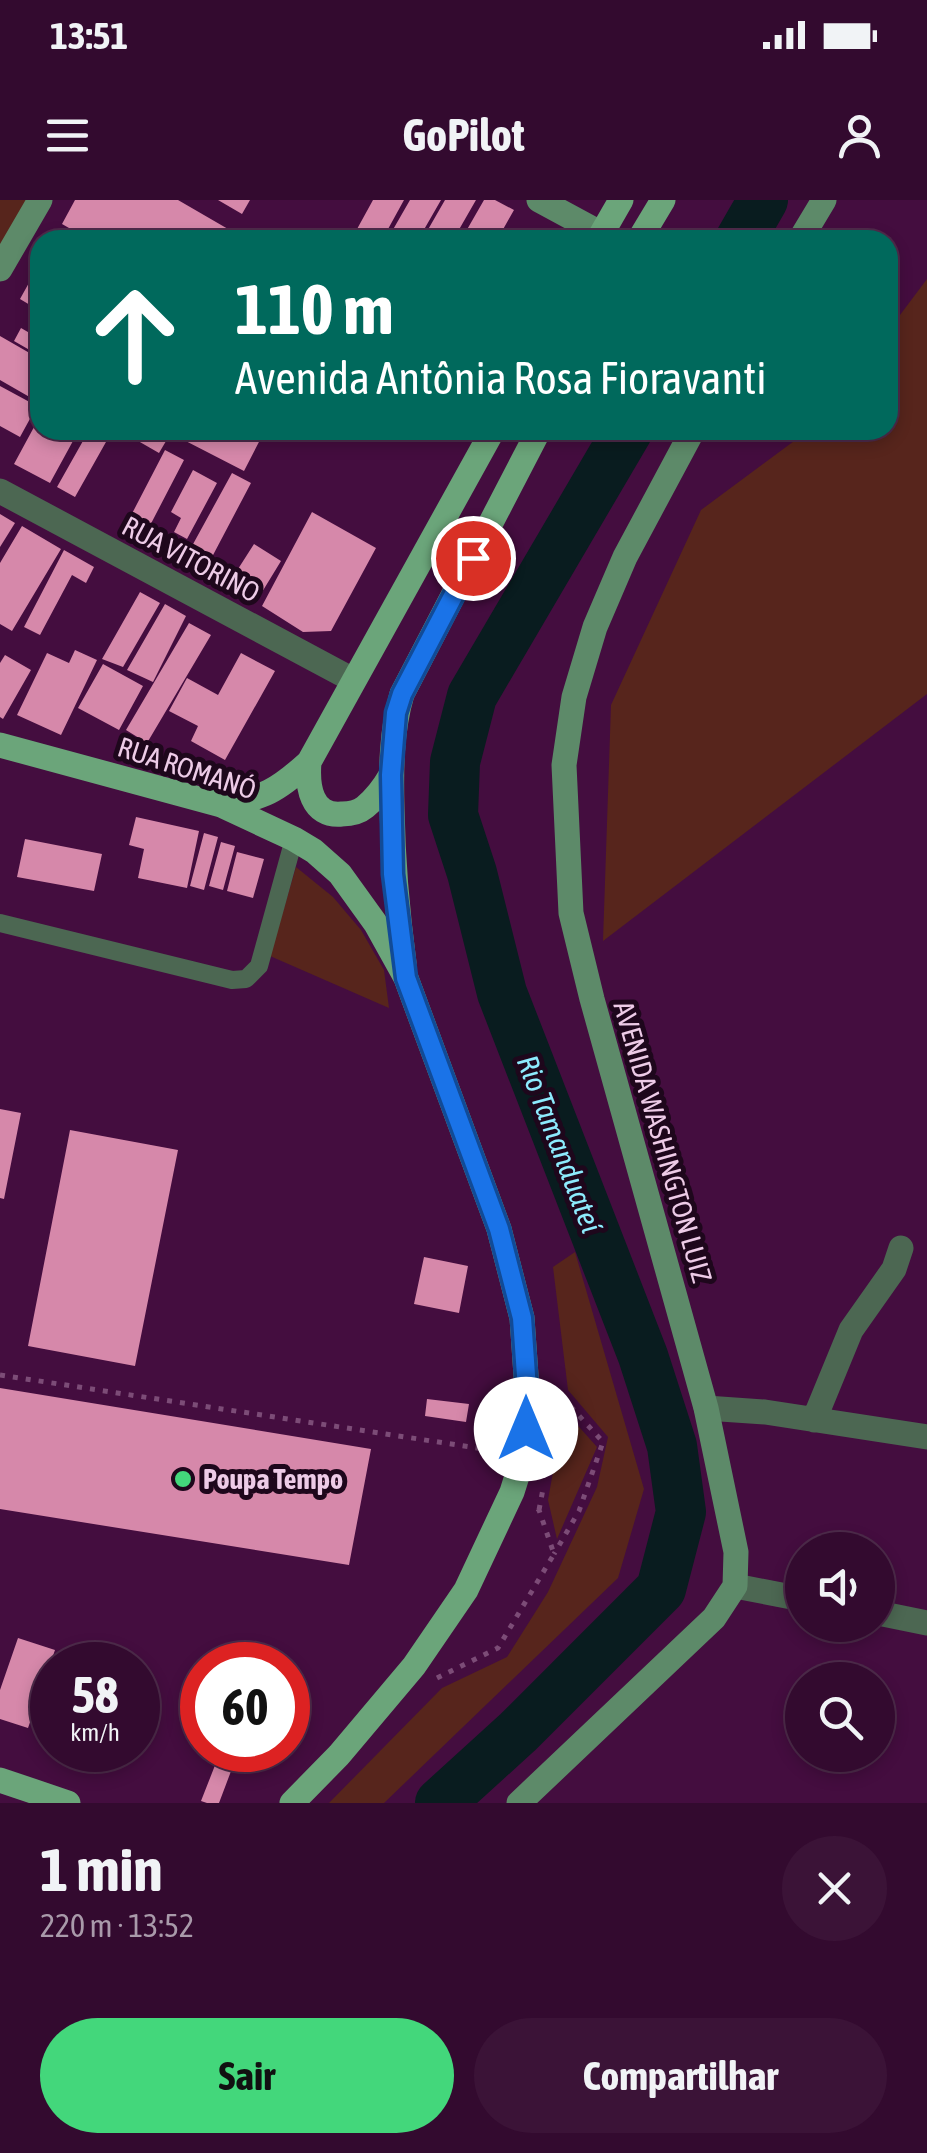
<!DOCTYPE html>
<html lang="pt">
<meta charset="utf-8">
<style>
:root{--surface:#330a2f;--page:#3b1337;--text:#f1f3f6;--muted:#a99aaa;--line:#4e2b4b;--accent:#43d77b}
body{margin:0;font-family:"Asap Condensed",sans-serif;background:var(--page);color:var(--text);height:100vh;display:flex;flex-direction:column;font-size:38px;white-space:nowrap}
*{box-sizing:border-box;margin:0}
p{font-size:32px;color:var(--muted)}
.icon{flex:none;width:55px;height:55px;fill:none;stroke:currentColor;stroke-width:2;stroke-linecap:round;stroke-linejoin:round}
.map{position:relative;height:1603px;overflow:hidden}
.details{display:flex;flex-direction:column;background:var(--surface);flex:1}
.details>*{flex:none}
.top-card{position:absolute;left:30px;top:30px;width:868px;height:210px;border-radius:30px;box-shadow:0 5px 15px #0003,0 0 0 2px var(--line);background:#00695c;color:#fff;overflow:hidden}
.buttons{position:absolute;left:785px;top:1332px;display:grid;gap:20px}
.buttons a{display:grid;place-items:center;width:110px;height:110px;border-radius:50%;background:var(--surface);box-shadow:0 5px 15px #0003,0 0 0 2px var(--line);font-size:50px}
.speed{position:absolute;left:30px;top:1442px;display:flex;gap:20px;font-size:50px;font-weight:700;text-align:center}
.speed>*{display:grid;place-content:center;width:130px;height:130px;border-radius:50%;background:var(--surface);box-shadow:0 5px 15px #0003,0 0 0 2px var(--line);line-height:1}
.speed small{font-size:25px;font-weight:400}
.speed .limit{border:15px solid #d22;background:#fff;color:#111}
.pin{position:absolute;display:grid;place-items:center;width:85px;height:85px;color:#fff;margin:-42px;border:5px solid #fff;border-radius:50%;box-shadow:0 2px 10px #0007}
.me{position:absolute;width:110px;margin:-55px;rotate:0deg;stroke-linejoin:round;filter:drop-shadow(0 0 8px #0008)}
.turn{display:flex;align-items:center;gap:35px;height:210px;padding:0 40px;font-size:45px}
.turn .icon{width:130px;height:130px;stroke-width:2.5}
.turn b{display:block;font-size:70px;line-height:85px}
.round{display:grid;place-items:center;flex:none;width:105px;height:105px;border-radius:52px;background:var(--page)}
.headline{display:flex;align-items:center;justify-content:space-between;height:170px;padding:0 40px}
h1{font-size:60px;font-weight:700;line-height:75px}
.button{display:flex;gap:20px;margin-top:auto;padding:20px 40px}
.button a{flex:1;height:115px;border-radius:60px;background:var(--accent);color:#111;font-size:40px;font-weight:700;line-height:115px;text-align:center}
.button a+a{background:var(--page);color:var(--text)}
.status{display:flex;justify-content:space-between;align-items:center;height:70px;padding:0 50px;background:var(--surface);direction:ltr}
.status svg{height:28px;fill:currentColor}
header{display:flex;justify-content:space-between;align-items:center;height:130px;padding:0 40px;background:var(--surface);font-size:45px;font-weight:700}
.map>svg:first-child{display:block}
.green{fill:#57251c}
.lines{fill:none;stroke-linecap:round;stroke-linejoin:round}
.river{stroke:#091c1f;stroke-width:50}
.building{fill:#d688aa}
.path{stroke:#7c4c77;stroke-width:5;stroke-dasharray:5 8;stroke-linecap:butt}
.lane{stroke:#4c6752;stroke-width:18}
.street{stroke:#4c6752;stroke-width:25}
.secondary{stroke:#5d8a69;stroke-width:25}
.primary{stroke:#6ba57a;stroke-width:25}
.route-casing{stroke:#114b97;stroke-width:25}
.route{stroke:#1a73e8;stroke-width:18}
.poi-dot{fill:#43d77b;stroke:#1e071c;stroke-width:4}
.labels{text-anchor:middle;stroke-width:10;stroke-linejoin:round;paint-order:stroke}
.street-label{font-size:28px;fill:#edcbe7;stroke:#1e071c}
.poi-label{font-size:28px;font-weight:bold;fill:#edcbe7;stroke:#1e071c;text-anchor:start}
.water-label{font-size:30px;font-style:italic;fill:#8debfd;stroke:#1e071c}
</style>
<div class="status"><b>13:51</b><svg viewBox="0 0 49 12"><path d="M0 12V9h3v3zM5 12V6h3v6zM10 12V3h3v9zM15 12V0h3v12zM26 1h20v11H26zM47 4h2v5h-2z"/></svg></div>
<header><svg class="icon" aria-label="menu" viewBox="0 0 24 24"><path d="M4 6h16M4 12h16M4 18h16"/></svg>GoPilot<svg class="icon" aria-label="person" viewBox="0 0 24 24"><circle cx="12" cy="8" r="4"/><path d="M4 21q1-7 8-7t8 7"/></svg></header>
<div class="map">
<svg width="927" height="1603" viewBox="0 0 927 1603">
<rect width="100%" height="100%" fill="#440d3f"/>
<!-- green -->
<path class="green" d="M0,0H35L0,58Z
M927,79V494L603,741L611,505L701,310L809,230H888V131Z
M296,667L333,697L361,730L384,770L389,808L270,756Z
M575,1052L644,1289L618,1378L384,1603H329L442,1488L507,1457L548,1392L597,1287L608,1237L568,1190L553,1067Z
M564,1210L597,1247L557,1339L548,1300Z"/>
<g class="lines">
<!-- river -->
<path class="river" d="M740,40L763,0
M440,1603L518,1532L661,1389L681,1312L672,1246L643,1156L502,793L472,673L453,615L455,562L472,496L628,230"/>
</g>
<!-- building -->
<path class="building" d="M75,0H178L247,40H90L62,24Z
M218,0H250L242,14Z
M373,0H404L382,40H351Z
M410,0H441L418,40H387Z
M445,0H476L453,40H422Z
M484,0H495L514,10L497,40H461Z
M55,29L76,40H49Z
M40,63V111L20,99Z
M21,128L40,139V156L14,141Z
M0,136L40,159V203L0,180Z
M0,186L37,206L20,237L0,226Z
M40,216V230H79L50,283L14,264Z
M119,230H160L169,236L159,253Z
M179,230H247L261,238L244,271L176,236Z
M88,232L106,242L75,297L57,287Z
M165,250L184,260L143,339L124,329Z
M193,270L217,283L187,339L174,332L181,318L171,312Z
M232,273L251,283L212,357L192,346Z
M312,312L376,348L331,431L303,432L262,406Z
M0,314L15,323L0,347Z
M22,326L61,349L12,431L0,424V363Z
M254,344L281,361L259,397L231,380Z
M64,350L94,367L86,383L72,375L40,435L24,427Z
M140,392L160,403L123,467L102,459Z
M165,404L186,416L153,482L127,470Z
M189,423L211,435L147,543L126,530Z
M75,450L97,460L61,535L17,515L47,453L69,463Z
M241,453L275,471L225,560L191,541L198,526L169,511L187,478L218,495Z
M5,455L31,470L3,519L0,517V463Z
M103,464L143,486L119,530L78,508Z
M136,617L199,631L187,688L138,678L144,649L129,645Z
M204,633L218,637L204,690L190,686Z
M25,639L102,654L94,691L17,677Z
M221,642L235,646L223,690L209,686Z
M237,652L264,659L253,698L227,691Z
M0,909L21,913L4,999L0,998Z
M70,930L178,950L135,1166L28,1146Z
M424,1057L468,1066L459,1113L414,1104Z
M0,1188L371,1249L349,1365L0,1309Z
M427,1199L469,1204L466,1222L425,1216Z
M18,1438L55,1450L28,1528L0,1519V1490Z
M221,1550H239L219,1603H207L201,1601Z"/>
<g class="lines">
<!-- path -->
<path class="path" d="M0,1175L497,1251
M553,1187L603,1242L579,1311L554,1354
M539,1310L543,1289
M437,1478L498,1448L554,1354L539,1310L535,1307"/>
<!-- lane -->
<path class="lane" d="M0,723L232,780L246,779L259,766L294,639"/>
<!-- street -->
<path class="street" d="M0,291L353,480
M706,1208L765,1212L927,1237
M814,1220L851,1130L894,1069L901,1048
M735,1386L802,1399
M878,1413L927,1423"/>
<!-- secondary -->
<path class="secondary" d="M539,0L613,40
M800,40L824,0
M0,69L40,0
M519,1603L714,1418L735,1386L736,1352L706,1208L592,799L571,713L564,565L574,497L595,427L625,357L693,230"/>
<!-- primary -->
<path class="primary" d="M598,40L621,0
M639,40L663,0
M0,545L221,605L294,639L314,651L340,674L376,724L406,778L499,1029L522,1118L528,1204L524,1254L512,1292L466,1390L414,1466L339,1555L292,1603
M309,562C307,586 311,617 342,614C350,614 359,612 365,607C376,598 384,587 391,575
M221,605C264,598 277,591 309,562L493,230
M404,763C397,710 393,662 392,609C391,571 391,531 402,494L539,230
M0,1580L68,1603"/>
</g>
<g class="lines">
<!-- route casing -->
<g class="route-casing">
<path id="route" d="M473,358L402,494L396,513L391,575L393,674L406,778L499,1029L522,1118L528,1204L526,1229"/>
</g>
<!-- route -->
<use href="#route" class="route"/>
</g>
<!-- markers -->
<circle class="poi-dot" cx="183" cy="1279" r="10"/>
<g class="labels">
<!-- street labels -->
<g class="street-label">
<text transform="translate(191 359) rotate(28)" y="10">RUA VITORINO</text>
<text transform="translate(187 568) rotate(18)" y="10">RUA ROMANÓ</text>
<text transform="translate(663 942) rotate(74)" y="10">AVENIDA WASHINGTON LUIZ</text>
</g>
<!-- poi labels -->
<g class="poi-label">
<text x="203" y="1289">Poupa Tempo</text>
</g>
<!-- water labels -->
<g class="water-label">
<text transform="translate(559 944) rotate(69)" y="10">Rio Tamanduateí</text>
</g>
</g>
</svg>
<div class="buttons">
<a><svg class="icon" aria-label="sound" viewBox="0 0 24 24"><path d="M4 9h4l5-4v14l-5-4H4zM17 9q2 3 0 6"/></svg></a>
<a><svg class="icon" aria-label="search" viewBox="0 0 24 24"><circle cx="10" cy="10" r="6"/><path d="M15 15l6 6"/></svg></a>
</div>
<div class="speed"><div>58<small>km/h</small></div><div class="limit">60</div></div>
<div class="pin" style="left:473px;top:358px;background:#d93025"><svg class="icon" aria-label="arrive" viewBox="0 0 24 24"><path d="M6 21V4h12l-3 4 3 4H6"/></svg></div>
<svg class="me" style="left:526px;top:1229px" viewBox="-20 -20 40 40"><circle r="19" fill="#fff"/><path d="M0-13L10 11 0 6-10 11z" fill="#1a73e8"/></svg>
<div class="top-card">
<div class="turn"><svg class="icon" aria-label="ahead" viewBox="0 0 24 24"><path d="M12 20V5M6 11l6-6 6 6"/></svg><div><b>110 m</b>Avenida Antônia Rosa Fioravanti</div></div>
</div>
</div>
<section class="details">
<div class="headline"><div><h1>1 min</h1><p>220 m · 13:52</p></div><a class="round"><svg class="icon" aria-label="close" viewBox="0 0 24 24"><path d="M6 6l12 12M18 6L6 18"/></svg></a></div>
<div class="button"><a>Sair</a><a>Compartilhar</a></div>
</section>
